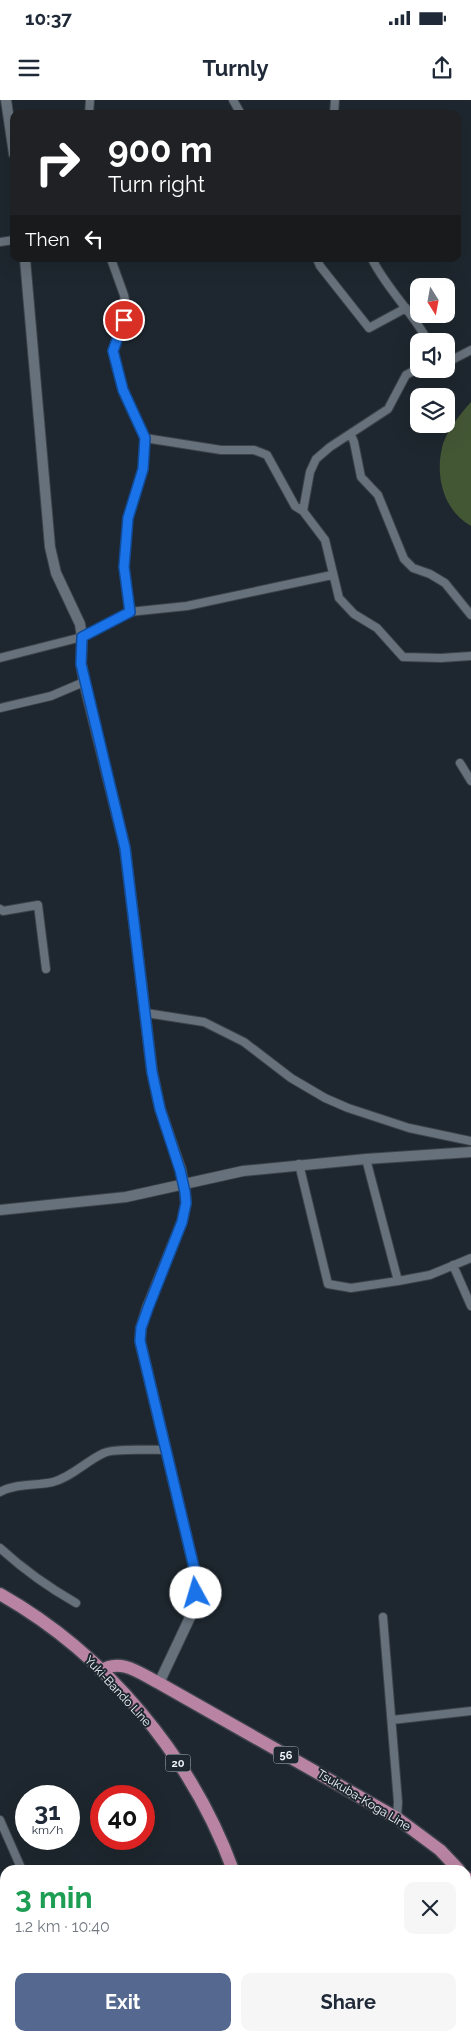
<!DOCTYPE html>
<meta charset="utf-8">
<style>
:root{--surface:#fff;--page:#f6f6f7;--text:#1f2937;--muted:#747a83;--accent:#556890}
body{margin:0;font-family:Raleway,sans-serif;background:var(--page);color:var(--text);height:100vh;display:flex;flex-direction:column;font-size:19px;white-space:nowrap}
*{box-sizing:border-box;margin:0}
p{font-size:16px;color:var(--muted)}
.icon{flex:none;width:28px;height:28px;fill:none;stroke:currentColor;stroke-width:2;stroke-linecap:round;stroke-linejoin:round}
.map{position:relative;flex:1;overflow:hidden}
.sheet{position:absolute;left:0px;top:1765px;width:471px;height:176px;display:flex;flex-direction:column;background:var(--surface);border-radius:15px 15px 0 0;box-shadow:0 5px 20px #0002}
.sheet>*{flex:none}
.banner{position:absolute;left:10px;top:10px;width:451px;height:152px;border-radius:10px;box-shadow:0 5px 20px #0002;background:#202124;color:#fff;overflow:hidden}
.needle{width:32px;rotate:169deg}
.buttons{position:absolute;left:410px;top:178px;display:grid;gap:10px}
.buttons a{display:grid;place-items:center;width:45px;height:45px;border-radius:10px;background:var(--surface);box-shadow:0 5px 20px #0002;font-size:25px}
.speed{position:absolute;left:15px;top:1685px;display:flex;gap:10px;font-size:25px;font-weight:700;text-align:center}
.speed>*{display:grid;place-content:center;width:65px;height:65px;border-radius:50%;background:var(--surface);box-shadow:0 5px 20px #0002;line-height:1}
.speed small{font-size:12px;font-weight:400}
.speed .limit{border:8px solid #d22;background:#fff;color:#111}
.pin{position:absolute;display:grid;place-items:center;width:42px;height:42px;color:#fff;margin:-21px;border:2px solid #fff;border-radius:50%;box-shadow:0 1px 5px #0007}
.me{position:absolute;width:55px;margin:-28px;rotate:354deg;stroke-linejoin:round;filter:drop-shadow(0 0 4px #0008)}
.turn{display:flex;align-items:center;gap:18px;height:105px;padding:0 15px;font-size:22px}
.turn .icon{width:65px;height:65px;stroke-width:2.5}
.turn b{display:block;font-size:35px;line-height:42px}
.then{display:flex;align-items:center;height:48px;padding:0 15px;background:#0003;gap:10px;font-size:19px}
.round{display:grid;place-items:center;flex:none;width:52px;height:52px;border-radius:10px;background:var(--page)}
.head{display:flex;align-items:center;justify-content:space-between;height:85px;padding:0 15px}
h1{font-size:30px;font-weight:700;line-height:38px;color:#1e9e55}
.primary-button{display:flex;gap:10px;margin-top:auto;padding:10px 15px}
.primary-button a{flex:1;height:58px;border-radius:10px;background:var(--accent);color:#fff;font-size:20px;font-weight:700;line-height:58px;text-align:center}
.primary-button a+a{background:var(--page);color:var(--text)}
.status{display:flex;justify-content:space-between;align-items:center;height:35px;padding:0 25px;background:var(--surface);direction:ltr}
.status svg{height:14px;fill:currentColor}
header{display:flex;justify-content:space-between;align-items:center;height:65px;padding:0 15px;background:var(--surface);font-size:22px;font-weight:700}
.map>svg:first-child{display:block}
.forest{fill:#445735}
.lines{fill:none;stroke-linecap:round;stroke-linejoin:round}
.minor-casing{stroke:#3b4249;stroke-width:10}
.tertiary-casing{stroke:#3b4249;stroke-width:12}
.primary-casing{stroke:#3b4249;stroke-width:15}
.minor{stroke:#67717b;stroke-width:8}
.tertiary{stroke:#67717b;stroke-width:10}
.primary{stroke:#b984a3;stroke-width:12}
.route-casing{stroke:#114b97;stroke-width:12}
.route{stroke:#1a73e8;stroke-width:9}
.labels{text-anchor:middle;stroke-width:4;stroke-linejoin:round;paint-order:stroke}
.shield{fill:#1e272f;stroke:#b1b8be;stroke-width:1}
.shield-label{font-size:11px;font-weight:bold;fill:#f0f6fb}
.street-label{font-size:12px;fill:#f0f6fb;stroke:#1e272f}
</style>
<div class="status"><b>10:37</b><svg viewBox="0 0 49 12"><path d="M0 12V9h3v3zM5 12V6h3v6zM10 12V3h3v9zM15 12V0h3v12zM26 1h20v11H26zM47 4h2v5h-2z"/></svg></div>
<header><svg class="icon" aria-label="menu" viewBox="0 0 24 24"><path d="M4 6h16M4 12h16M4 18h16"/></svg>Turnly<svg class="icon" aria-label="share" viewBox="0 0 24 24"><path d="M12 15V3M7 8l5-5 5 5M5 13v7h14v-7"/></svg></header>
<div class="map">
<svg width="471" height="1941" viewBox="0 0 471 1941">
<rect width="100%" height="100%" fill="#1e272f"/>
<!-- forest -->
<path class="forest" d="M471,302V426C444,411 435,377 442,348C445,333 461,313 471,302Z"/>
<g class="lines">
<!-- minor casing -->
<g class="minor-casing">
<path id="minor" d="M233,0L241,14
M89,14L90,0
M334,14L335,0
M0,142L14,140
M111,159L124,195L126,206L124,220L113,251L123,290L145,338L143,369L128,418L124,467L129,512
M317,159L320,166L369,228L406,208
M372,159C387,189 412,212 428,241
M446,263L471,250
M351,335L354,342L361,377L378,395L404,459L413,468L430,474L445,483L471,515
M145,338L221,350H254L267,355L295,406L303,411L325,440L339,498L354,514L377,528L403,557L441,558L471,556
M303,411L310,372L316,359L330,347L388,309L406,275L419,268
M0,558L82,537L129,512L187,506L332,475
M0,608L51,596L84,582
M460,663L471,681
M0,809L3,811L38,805L46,869
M146,913L204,922L244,942L291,978L325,998L348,1008L409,1028L471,1041
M366,1059L398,1181L430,1175L471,1158
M299,1064L328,1184L351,1188L398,1181
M453,1165L471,1206
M0,1392C16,1383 36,1386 53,1382C72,1377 86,1361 104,1353C113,1348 153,1350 166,1350
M0,1448C24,1470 48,1487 76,1503
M383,1517L398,1702L397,1718
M392,1620L471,1611
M0,1720L22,1770
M466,1832L471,1830
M0,1839L5,1838
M65,1936L66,1941
M204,1936L206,1941
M354,1936L355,1941
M441,1936L443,1941"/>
</g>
<!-- tertiary casing -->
<g class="tertiary-casing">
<path id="tertiary" d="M6,0L14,54
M25,159L50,447L56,473L80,524L82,537L81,564L84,582L125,748L152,971L160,1009L181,1070L185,1092L186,1103L182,1122L147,1208L141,1228L140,1241L196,1476V1493L193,1511L159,1583
M0,1110L126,1097L243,1071L366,1059L471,1052"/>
</g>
<!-- primary casing -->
<g class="primary-casing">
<path id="primary" d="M0,1494C106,1554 191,1656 233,1770
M101,1571C120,1557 141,1574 159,1583L397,1718L440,1750L459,1770
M466,1777L471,1783
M278,1936L279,1941"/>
</g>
<!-- minor -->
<use href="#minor" class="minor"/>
<!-- tertiary -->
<use href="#tertiary" class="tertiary"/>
<!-- primary -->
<use href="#primary" class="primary"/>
</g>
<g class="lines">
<!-- route casing -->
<g class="route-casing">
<path id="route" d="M124,220L113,251L123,290L145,338L143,369L128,418L124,467L130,512L82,537L81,564L125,748L152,972L160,1009L180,1070L185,1092L186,1103L182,1122L148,1208L141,1228L140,1241L196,1476V1493"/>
</g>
<!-- route -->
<use href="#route" class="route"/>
</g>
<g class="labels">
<!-- shield labels -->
<g class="shield">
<rect x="273.5" y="1646.5" width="25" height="17" rx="4"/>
<rect x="165.5" y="1654.5" width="25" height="17" rx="4"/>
</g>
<g class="shield-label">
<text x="286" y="1659">56</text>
<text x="178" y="1667">20</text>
</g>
<!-- street labels -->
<g class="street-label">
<text transform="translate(118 1591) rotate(47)" y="4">Yuki-Bando Line</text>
<text transform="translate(364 1700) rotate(31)" y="4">Tsukuba-Koga Line</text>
</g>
</g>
</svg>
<div class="buttons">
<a><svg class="needle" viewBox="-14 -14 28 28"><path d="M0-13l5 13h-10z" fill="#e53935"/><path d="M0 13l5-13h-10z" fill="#747a83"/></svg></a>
<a><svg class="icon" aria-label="sound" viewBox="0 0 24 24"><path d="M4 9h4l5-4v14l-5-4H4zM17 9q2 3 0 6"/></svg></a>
<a><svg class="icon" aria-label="layers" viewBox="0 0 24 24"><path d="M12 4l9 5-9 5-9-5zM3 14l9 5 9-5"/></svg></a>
</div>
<div class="speed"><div>31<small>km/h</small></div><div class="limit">40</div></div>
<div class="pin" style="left:124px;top:220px;background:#d93025"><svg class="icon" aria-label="arrive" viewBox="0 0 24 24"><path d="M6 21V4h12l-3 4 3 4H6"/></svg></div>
<svg class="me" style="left:196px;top:1493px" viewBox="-20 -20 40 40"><circle r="19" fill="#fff"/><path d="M0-13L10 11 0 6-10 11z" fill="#1a73e8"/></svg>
<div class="banner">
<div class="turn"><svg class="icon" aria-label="right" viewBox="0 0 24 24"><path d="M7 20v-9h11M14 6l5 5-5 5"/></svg><div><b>900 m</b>Turn right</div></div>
<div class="then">Then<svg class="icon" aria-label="left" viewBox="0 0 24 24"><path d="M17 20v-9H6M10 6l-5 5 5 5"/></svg></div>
</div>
<section class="sheet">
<div class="head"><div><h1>3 min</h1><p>1.2 km · 10:40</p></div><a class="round"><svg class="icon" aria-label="close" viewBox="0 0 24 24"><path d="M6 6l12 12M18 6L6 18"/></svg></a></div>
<div class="primary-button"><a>Exit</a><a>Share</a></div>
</section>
</div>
